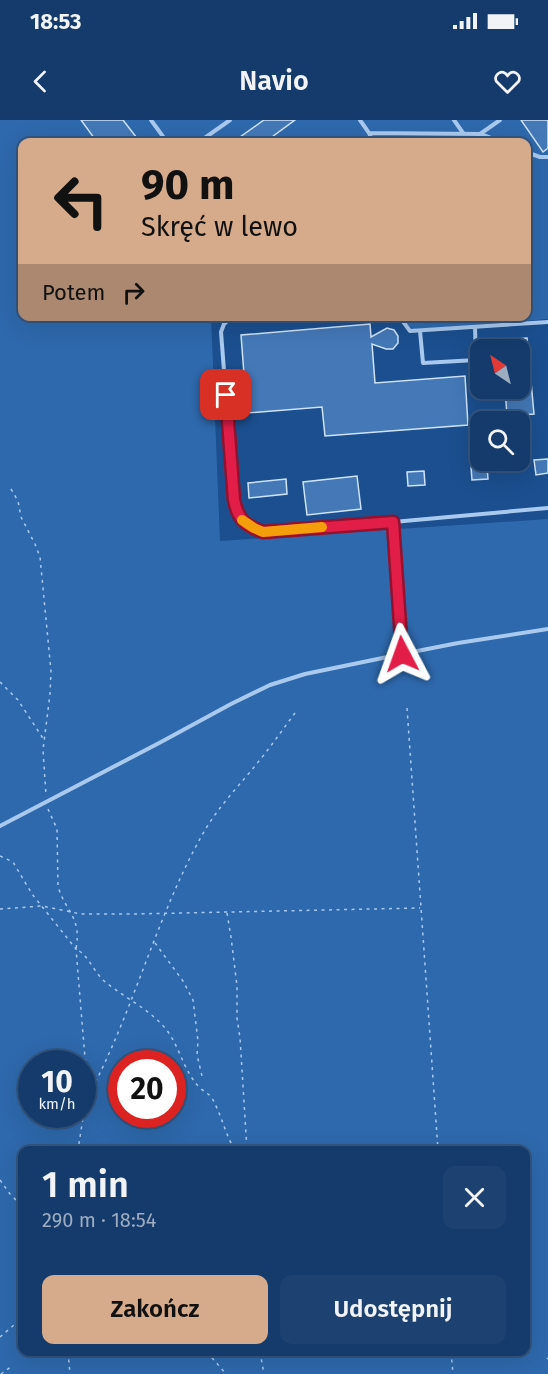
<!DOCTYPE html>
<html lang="pl">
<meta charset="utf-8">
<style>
:root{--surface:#143b6b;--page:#1d4271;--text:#f1f3f6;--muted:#9dadc1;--line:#33557e;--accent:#d6ab8b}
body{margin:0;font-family:"Fira Sans",sans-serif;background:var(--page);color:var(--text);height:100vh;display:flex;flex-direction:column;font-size:22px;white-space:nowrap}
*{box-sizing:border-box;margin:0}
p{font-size:20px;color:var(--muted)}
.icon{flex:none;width:33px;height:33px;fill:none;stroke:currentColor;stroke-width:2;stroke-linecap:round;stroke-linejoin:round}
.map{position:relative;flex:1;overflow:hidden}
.details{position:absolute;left:18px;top:1026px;width:512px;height:210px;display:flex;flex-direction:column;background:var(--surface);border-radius:12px;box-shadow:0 6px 24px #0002,0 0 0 2px var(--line)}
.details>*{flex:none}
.guide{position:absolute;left:18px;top:18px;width:513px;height:183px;border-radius:12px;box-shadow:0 6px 24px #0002,0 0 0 2px var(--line);background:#d6ab8b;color:#111;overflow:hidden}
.needle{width:39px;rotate:325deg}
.tools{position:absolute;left:470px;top:219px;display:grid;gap:12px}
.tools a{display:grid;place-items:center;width:60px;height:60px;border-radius:12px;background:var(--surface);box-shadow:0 6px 24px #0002,0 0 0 2px var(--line);font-size:30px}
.speed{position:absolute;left:18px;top:930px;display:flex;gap:12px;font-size:30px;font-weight:700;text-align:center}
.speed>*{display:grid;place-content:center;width:78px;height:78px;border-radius:50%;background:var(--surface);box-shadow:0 6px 24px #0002,0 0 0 2px var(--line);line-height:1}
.speed small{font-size:15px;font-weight:400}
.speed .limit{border:9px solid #d22;background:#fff;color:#111}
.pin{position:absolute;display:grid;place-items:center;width:51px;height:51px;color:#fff;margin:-26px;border-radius:12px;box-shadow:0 3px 9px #0006}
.me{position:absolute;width:66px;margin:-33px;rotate:356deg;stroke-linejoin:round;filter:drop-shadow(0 0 4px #0008)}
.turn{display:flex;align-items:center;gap:21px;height:126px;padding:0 24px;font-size:27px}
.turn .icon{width:78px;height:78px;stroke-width:2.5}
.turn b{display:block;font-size:42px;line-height:51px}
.then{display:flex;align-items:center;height:57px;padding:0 24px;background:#0003;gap:12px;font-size:22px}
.round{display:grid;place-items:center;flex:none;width:63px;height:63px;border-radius:12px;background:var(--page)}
.head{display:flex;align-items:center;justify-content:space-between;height:102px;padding:0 24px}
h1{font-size:36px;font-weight:600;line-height:45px}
.action{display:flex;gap:12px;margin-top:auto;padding:12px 24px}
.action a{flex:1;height:69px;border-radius:12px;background:var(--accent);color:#111;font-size:24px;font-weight:600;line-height:69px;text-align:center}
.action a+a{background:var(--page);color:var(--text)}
.status{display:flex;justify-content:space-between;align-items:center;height:42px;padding:0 30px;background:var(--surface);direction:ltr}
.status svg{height:16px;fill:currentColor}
header{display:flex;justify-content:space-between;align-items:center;height:78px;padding:0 24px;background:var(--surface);font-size:27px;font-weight:600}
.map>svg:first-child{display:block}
.green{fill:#2e69ad;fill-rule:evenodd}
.building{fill:#4478b7;stroke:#cfe3fa;stroke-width:1.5}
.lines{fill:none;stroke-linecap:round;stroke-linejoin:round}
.path{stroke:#a9c9ee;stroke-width:1.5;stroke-dasharray:3 4.5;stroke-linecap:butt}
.service{stroke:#a9c9ee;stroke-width:4}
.route-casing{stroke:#92132f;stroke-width:15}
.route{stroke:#e11d48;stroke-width:10}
.slow{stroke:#f59e0b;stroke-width:10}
</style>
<div class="status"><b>18:53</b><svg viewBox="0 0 49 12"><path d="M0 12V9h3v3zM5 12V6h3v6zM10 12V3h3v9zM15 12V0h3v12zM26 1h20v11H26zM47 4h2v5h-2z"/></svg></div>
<header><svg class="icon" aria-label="back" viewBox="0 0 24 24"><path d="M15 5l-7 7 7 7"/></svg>Navio<svg class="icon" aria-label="heart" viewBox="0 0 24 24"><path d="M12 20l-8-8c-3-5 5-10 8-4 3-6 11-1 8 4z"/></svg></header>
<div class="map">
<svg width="548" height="1254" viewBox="0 0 548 1254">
<rect width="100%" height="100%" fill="#1b4f8f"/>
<!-- green -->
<path class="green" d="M0,0H548V199L413,210L401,197L526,196V22H22V196L216,197H211L220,421L548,399V1254H0ZM32,944H82V994H32ZM122,944H172V994H122ZM22,1030H525V1232H22Z"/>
<!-- building -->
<path class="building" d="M81,0H123L140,22H97Z
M264,0H295L265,22H233Z
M521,0H548V28L543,32Z
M370,204L371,217L387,208L394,210L398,216V223L393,229H386L372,224L375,263L465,256L468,305L325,316L322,287L247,293L241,215Z
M527,218L534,294L507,296L505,268H519V230H501L500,220Z
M548,339V353L536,355L534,340Z
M487,346L488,359L472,360L471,347Z
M424,351L425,365L408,366L407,352Z
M357,356L361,389L307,395L303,362Z
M286,359L287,374L249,378L248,363Z"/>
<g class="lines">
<!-- path -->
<path class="path" d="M11,369L18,381L21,397L35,424L40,437L51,551L50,574L43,630L46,675
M0,562L18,580L44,620
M407,588L438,1030
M48,689L57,709L58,766C65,792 82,796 76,829C88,835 93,850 103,860C123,877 148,888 165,908C180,926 183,951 200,968C207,974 211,974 215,984C223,1000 226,1016 235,1030
M0,736L13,742L32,774L76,829L85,938V985L78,1030
M0,789L42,786L81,794H134L420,788
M227,793L231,817L237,866V898L240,918L247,1030
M155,823L183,861L193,880L198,921L197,935L202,956
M85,982C132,897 154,802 201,717C216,689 239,666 259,641C272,625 283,609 295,593
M0,1060L10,1074L22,1086
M0,1217L14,1205L22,1194
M68,1232L70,1254
M207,1232L226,1254
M260,1232L264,1254
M451,1232L453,1254
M547,1238L548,1239
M1,1254L12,1246"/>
<!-- service -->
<path class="service" d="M151,0L167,22
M360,0L369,13L373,22
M454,0L463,13
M369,13L480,14L500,0
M481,14L502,22
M199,22L230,0
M526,32L540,37H548
M233,196L224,204L221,212L234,380C238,399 245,405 263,412L393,402L548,388
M399,196L410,211L548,202
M420,211L423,243L476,240L475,207
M402,534L458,523L548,509
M0,706L161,622L231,584L270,565L305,554L402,534L393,402"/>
</g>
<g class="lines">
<!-- route casing -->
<g class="route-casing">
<path id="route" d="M226,275L234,380C238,399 244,405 263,412L393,402L402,534"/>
</g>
<!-- route -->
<use href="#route" class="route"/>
<!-- slow -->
<path class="slow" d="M242,400L254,408L263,412L322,407"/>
</g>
</svg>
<div class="tools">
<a><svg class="needle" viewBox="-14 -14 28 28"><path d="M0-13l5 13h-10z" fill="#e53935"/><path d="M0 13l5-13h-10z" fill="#9dadc1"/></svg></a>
<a><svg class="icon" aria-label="search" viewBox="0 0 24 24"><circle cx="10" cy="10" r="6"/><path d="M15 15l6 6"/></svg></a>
</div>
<div class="speed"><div>10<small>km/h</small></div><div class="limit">20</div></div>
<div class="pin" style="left:226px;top:275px;background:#d93025"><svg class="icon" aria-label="arrive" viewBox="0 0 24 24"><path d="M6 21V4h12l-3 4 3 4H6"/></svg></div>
<svg class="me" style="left:402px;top:534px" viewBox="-20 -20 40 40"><path d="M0-17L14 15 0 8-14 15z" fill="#e11d48" stroke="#fff" stroke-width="4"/></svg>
<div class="guide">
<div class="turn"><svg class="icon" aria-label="left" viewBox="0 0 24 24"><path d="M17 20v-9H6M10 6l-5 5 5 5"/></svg><div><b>90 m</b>Skręć w lewo</div></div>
<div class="then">Potem<svg class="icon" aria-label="right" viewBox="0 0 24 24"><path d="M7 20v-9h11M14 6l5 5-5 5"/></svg></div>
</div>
<section class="details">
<div class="head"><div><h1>1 min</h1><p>290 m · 18:54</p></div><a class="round"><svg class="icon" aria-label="close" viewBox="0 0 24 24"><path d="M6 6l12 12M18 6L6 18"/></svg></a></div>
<div class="action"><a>Zakończ</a><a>Udostępnij</a></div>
</section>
</div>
